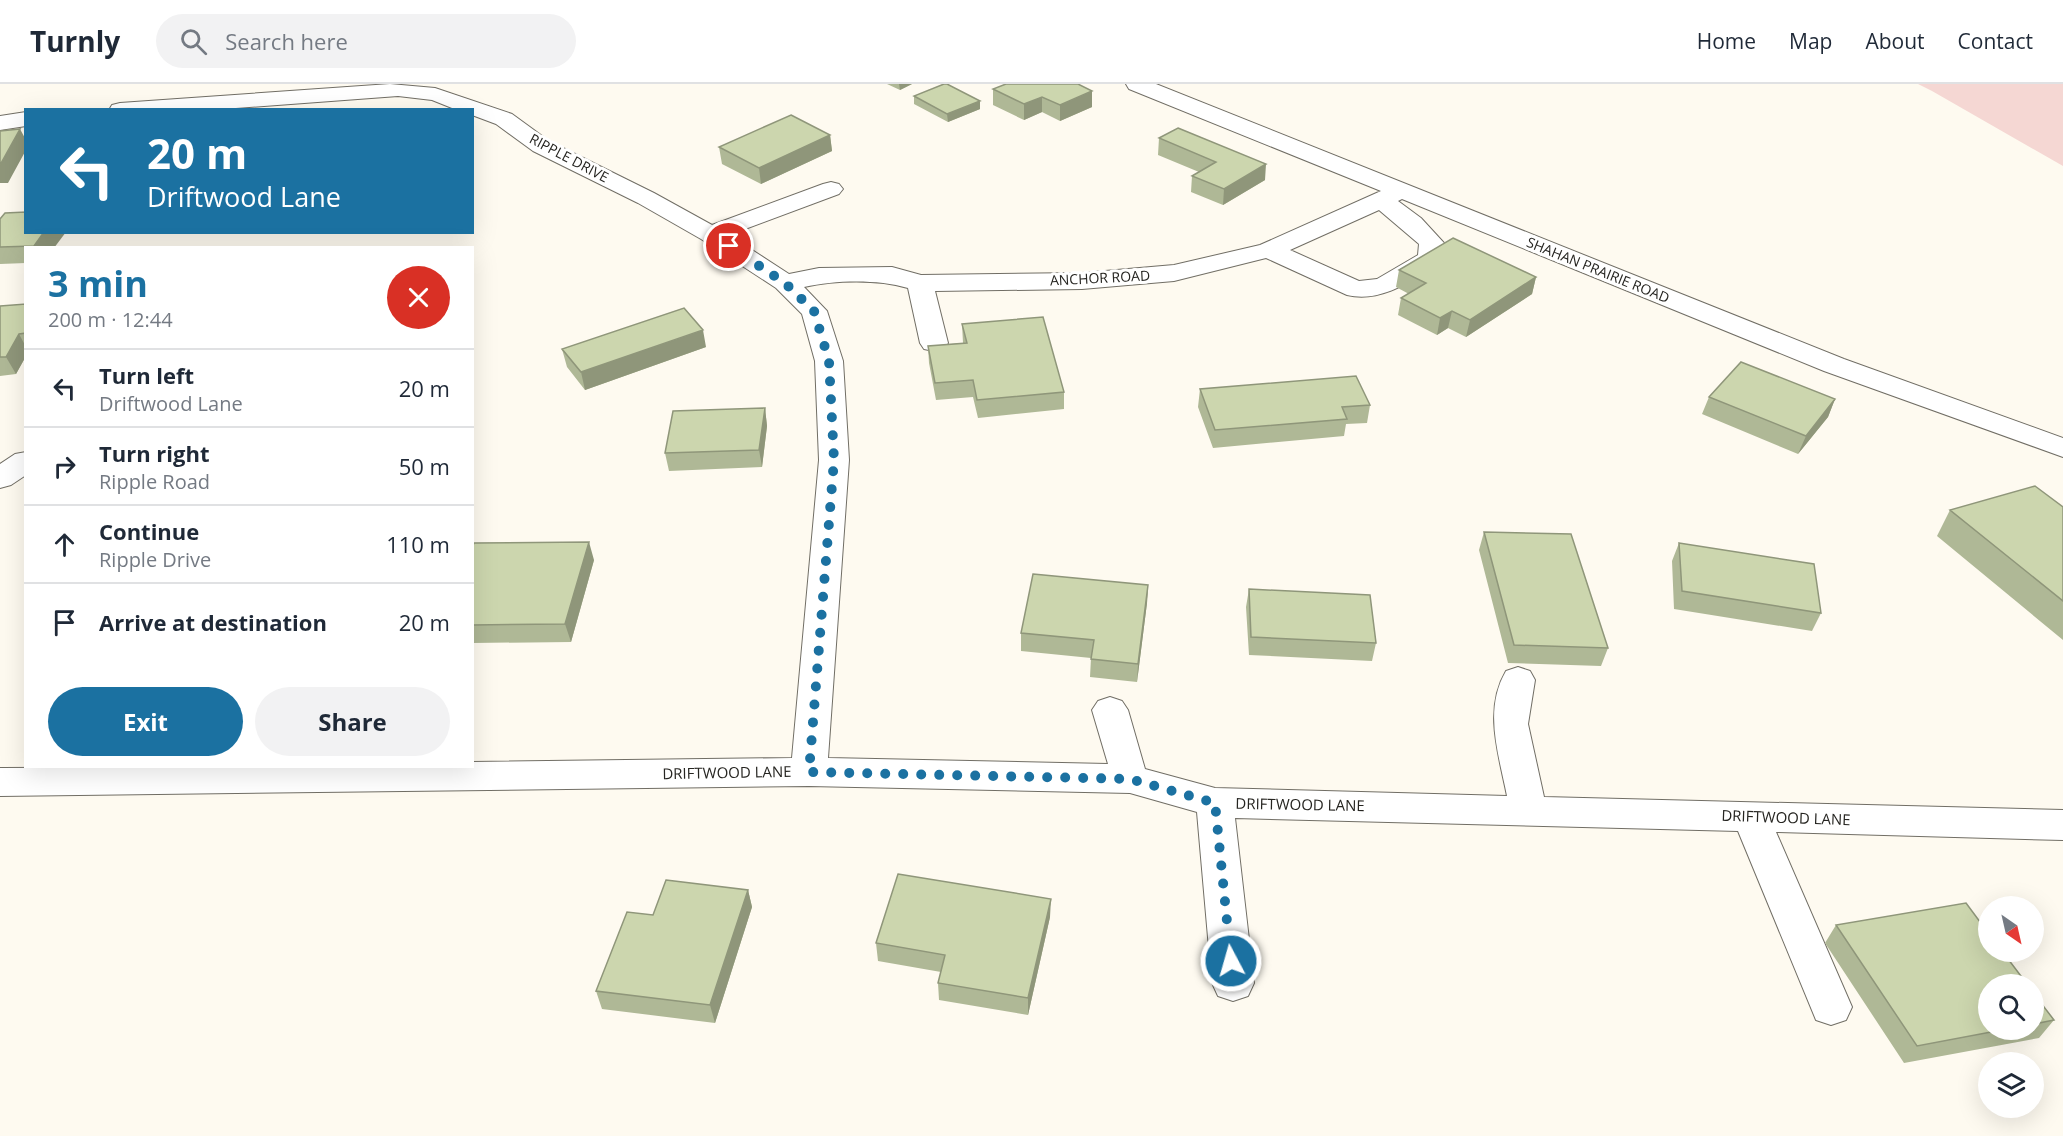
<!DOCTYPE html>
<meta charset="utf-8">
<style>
:root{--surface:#fff;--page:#f2f2f3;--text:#1f2937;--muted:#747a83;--line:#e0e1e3;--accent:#1b71a1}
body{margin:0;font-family:"Open Sans",sans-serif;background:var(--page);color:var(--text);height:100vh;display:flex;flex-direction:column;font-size:22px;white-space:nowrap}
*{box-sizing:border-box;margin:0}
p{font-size:20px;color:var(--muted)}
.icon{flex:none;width:33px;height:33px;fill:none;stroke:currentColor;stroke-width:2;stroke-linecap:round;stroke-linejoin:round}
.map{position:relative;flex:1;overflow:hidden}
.sheet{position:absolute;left:24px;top:162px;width:450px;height:522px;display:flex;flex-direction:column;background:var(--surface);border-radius:0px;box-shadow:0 6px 24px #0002}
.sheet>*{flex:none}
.banner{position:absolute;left:24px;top:24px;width:450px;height:126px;border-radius:0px;box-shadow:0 6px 24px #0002;background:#1b71a1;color:#fff;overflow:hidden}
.needle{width:39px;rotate:146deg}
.tools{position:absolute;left:1978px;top:812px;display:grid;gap:12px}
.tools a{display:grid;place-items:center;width:66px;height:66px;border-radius:50%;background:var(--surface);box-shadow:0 6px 24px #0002;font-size:30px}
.pin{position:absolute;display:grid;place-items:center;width:51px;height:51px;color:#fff;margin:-26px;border:3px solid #fff;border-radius:50%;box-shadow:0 2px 6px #0007}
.me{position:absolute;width:66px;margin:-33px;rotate:354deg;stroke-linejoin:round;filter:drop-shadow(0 0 4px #0008)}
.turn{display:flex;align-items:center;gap:21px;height:126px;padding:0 24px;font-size:27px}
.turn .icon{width:78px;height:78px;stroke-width:2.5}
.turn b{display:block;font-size:42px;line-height:51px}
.round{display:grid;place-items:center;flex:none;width:63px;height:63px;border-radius:32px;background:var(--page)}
.overview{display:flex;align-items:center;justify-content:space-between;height:102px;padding:0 24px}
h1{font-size:36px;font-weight:700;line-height:45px;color:var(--accent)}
.cta{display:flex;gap:12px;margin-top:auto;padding:12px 24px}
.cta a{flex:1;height:69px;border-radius:36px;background:var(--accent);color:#fff;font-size:24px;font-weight:700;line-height:69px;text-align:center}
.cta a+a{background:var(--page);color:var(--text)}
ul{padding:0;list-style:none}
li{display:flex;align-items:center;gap:18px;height:78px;padding:0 24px;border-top:2px solid var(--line)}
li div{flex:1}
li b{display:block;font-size:22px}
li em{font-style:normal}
header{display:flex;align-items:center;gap:36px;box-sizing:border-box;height:84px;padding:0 30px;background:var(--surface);border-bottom:2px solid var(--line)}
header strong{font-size:28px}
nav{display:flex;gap:33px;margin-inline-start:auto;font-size:21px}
.search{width:420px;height:54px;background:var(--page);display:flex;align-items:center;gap:15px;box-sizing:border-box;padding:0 21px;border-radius:33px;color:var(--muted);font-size:22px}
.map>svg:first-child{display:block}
.green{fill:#f5d7d3}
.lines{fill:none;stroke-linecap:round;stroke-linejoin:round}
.minor-casing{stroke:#716e65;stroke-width:2}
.minor{fill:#fff;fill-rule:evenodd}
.wall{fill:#afb896}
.shaded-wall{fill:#8f967a}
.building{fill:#ccd6ae;stroke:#8f967a;stroke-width:1.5}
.route{stroke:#1b71a1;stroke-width:10;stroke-dasharray:0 18}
.labels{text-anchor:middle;stroke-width:6;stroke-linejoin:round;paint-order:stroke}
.far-street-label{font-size:14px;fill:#262521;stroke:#fff}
.street-label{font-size:15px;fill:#262521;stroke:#fff}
</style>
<header>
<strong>Turnly</strong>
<div class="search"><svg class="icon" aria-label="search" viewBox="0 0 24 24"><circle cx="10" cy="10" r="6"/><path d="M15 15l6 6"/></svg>Search here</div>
<nav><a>Home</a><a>Map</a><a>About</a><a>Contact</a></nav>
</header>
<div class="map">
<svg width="2063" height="1052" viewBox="0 0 2063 1052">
<rect width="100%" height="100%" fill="#fefaf0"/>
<!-- green -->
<path class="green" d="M1918,0H2063V82L1932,7Z"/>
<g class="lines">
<!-- minor casing -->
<g class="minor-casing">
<path id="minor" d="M390,0L435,4L512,30L549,57L654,109L712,141L823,100L831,98L839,100L843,105L839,110L729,151L789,190L819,184L892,183L921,191L1082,189L1174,181L1260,161L1381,107L1129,5L1126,0H1156L1844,275L2063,354V373L1824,287L1402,115L1398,117L1421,134L1444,159L1443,175L1439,180C1411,197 1381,219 1347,211L1266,174L1174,197L1082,205L935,207L948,259L944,265L934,267L924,265L920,259L908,204C877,195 836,196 804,203L827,227L843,277L849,376L828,674L1108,680L1092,626L1098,617L1110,613L1122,617L1128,626L1145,685L1215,704L1507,712C1499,671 1483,626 1506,587L1518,583L1530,587L1535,596L1528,640L1544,713L2063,726V756L1776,748L1852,923L1846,936L1831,941L1816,936L1738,747L1235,734L1254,899L1248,912L1233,917L1218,912L1212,899L1197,728L1130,709L809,702L0,712V684L472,682V678L792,674L819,376L815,277L802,230L776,204L701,155L638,119L533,67L496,40L472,31V26H457L432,16L398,12L209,26H109L112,21L120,19ZM1379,126L1419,160L1418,171L1377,195L1359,197L1290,166Z
M26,28V42L0,46V32Z
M26,368V391L11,401L0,404V380L15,370Z"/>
</g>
<!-- minor -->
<use href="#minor" class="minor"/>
</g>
<!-- wall -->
<path class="wall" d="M887,0H912L900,6Z
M1006,0L1092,23L1060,37L1042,28L1024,36L993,21V5Z
M914,12L980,25L948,38L914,20Z
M830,51L832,67L761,100L722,80L719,63Z
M1159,54L1265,96L1223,121L1191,108L1192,92L1199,88L1158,71Z
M0,135L54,164H26V179L0,180Z
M1399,186L1536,193L1532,210L1466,253L1448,244L1437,251L1398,231L1401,214L1409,210L1396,203Z
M26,220V272L16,290L0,292V222Z
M962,240L1064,308V325L978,334L973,313L936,316L929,279L928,262L963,259Z
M706,263L585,306L567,283L562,265Z
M1200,305L1370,321L1367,339L1346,340L1344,352L1213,364L1198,323Z
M1709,313L1835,315L1828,333L1798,370L1702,330Z
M765,324L767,342L762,383L669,387L665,369Z
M2063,423V556L1937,452L1950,426Z
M1484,448L1608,564L1601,582L1508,579L1479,466Z
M1679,459L1821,529L1812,547L1674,525L1672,477Z
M472,464L594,476L571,558L472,559Z
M1148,501L1147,519L1137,598L1090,593L1091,574L1021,567V549Z
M1249,505L1376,559L1372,577L1249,571L1246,523Z
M748,806L752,823L715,939L602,925L596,907L653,831Z
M1050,833L1028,931L939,916L938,899L941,888L878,877L876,859Z
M1836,841L1989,945H2034V910L2054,936L2039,954L1904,979L1825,859Z"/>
<!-- shaded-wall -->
<path class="shaded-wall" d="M899,0H912L900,6Z
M1092,7V23L1060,37V21Z
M1042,13V28L1024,36V20Z
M980,17V25L948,38L947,30Z
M20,45L26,56V66L8,99H0V81Z
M830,51L832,67L761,100L759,84Z
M1266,80L1265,96L1223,121L1224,105Z
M44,148H66L54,164H34V162Z
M1536,193L1532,210L1466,253L1470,236Z
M1452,227L1448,244L1437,251L1440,234Z
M703,246L706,263L585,306L581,288Z
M19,250L26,263V272L16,290L6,273Z
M1835,315L1828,333L1798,370L1806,352Z
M765,324L767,342L762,383L759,366Z
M589,458L594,476L571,558L565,540Z
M1148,501L1147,519L1137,598L1138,580Z
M748,806L752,823L715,939L710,921Z
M1051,815L1050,833L1028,931V914Z"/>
<!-- building -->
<path class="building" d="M944,0H947L980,17L947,30L914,12Z
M1006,0H1078L1092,7L1060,21L1042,13L1024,20L993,5Z
M791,31L830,51L759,84L719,63Z
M1178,44L1266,80L1224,105L1192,92L1216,78L1159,54Z
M20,45L0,81V47Z
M26,128V148H44L34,162L0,163V135L5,129Z
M1453,154L1536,193L1470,236L1452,227L1440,234L1401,214L1426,199L1399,186Z
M26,220V249L19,250L6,273H0V222Z
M684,224L703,246L581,288L562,265Z
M1043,233L1064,308L977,316L973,296L935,299L928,262L967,259L962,240Z
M1741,278L1835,315L1806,352L1709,313Z
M1356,292L1370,321L1342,323L1347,335L1215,346L1200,305Z
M765,324L759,366L665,369L673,327Z
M2035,402L2063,423V517L1950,426Z
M1484,448L1571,450L1608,564L1514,561Z
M589,458L565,540L472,541V464L474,459Z
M1679,459L1814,480L1821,529L1682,507Z
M1033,490L1148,501L1138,580L1091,575L1094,556L1021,549Z
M1249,505L1370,511L1376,559L1251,553Z
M898,790L1051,815L1028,914L938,899L945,871L876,859Z
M666,796L748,806L710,921L596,907L627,828L653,831Z
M1966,819L1989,850V867H2002L2027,900H1989V945H2007L1917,962L1836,841Z
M2034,910L2054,936L2034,940Z"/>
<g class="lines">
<!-- route -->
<path class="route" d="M729,162L785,199L814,227L829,277L834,376L809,688L1130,695L1215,719L1231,877"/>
</g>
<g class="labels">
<!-- far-street labels -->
<g class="far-street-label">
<text transform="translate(569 74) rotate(28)" y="5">RIPPLE DRIVE</text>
<text transform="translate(1598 186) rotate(22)" y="5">SHAHAN PRAIRIE ROAD</text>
<text transform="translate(1100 194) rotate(-3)" y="5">ANCHOR ROAD</text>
</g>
<!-- street labels -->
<g class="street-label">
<text transform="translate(727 689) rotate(-1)" y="5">DRIFTWOOD LANE</text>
<text transform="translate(1300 721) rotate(1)" y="5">DRIFTWOOD LANE</text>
<text transform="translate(1786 734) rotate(2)" y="5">DRIFTWOOD LANE</text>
</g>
</g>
</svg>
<div class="tools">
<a><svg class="needle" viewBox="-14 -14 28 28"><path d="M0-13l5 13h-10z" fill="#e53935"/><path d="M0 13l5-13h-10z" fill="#747a83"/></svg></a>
<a><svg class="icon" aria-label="search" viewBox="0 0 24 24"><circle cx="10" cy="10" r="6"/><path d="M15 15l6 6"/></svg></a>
<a><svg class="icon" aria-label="layers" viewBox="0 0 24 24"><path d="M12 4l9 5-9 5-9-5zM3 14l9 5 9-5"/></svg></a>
</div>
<div class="pin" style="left:729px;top:162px;background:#d93025"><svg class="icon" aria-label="arrive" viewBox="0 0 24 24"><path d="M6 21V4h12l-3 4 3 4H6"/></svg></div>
<svg class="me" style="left:1231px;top:877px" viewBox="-20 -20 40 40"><circle r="17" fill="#1b71a1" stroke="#fff" stroke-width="3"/><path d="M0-11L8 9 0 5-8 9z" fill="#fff"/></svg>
<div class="banner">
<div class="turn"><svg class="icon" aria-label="left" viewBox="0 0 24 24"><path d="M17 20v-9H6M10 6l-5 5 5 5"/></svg><div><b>20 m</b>Driftwood Lane</div></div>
</div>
<section class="sheet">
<div class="overview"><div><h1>3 min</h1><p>200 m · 12:44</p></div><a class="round" style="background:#d93025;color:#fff"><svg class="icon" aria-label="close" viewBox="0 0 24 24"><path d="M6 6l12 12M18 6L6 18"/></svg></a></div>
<ul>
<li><svg class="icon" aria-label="left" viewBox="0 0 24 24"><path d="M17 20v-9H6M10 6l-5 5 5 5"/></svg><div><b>Turn left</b><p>Driftwood Lane</p></div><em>20 m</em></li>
<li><svg class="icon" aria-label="right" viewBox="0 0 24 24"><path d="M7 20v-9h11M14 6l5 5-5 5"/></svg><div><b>Turn right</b><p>Ripple Road</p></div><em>50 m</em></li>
<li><svg class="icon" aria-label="ahead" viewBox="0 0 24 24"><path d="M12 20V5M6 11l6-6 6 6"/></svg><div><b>Continue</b><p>Ripple Drive</p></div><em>110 m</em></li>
<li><svg class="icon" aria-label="arrive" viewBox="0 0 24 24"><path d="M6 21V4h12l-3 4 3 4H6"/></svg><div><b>Arrive at destination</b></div><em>20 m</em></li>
</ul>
<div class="cta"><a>Exit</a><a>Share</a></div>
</section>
</div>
